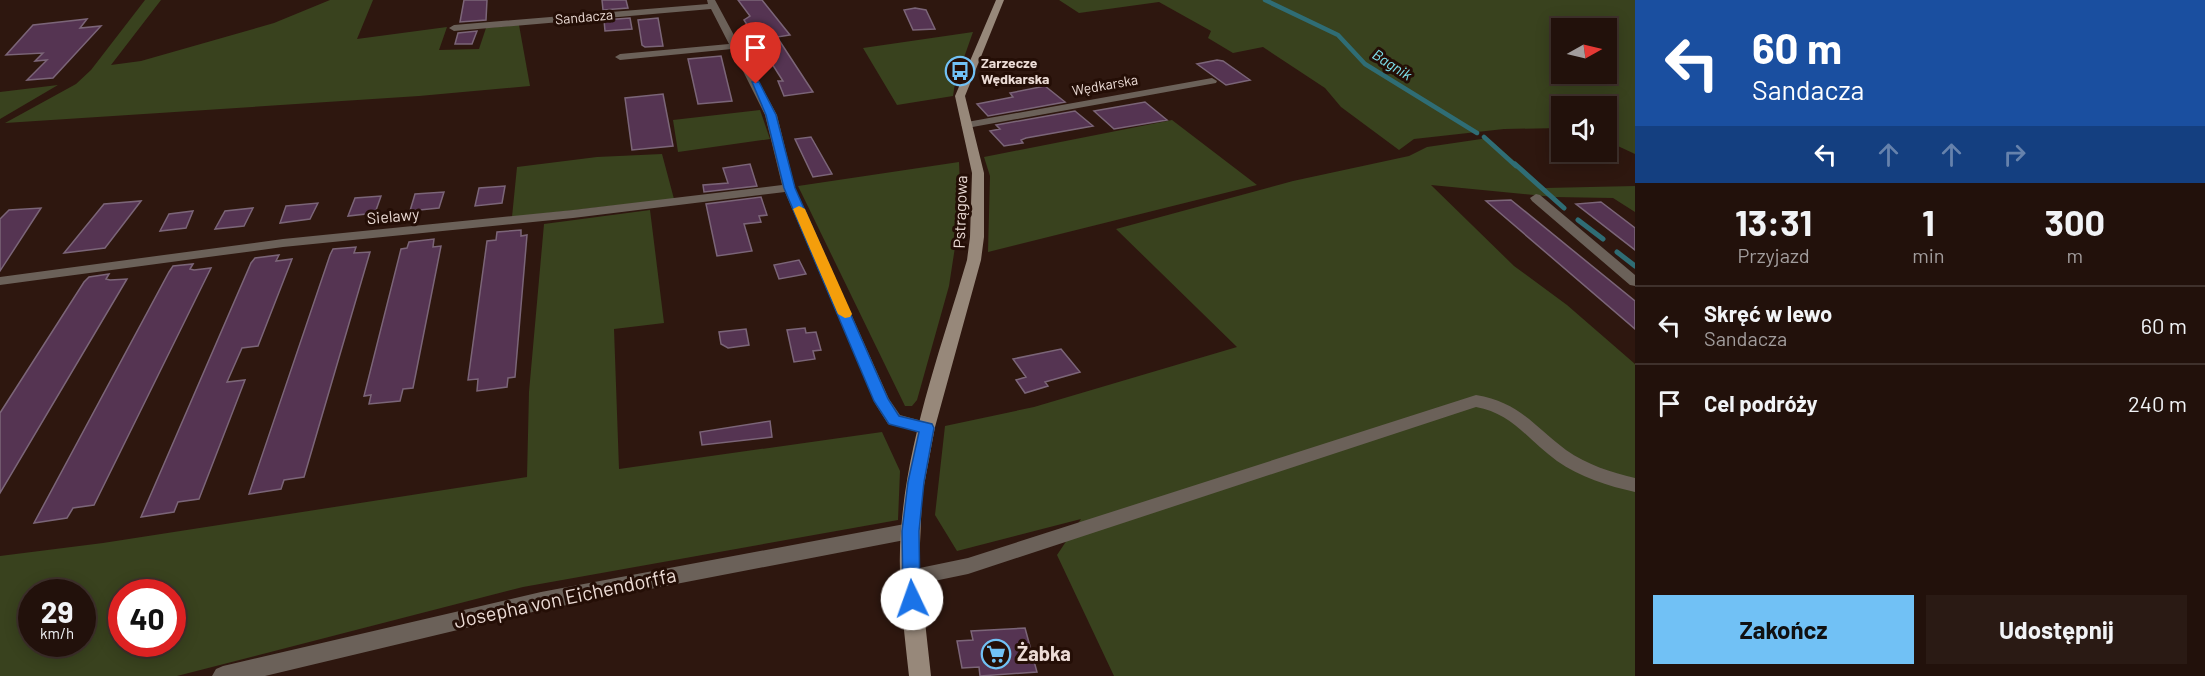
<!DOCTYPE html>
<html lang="pl">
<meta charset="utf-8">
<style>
:root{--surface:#22110b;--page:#2a1a14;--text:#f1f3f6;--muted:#a29d9d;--line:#3f312c;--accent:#71c1f5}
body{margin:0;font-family:Barlow,sans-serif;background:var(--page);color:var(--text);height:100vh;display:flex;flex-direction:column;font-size:22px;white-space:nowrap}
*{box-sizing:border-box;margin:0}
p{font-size:20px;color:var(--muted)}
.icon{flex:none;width:33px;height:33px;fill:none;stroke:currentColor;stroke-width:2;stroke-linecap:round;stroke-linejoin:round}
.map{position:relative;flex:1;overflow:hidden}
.sheet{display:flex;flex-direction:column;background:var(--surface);width:570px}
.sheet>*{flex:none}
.banner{background:#1a4fa0;color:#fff;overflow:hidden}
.needle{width:39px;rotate:82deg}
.buttons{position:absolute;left:1551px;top:18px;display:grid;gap:12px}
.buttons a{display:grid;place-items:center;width:66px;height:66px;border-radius:0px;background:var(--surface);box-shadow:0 3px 15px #0003,0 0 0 2px var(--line);font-size:30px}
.speed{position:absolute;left:18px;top:579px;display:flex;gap:12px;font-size:30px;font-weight:700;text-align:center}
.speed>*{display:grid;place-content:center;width:78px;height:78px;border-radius:50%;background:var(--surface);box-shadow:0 3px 15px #0003,0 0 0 2px var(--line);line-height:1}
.speed small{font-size:15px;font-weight:400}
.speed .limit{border:9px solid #d22;background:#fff;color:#111}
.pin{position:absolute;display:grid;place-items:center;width:51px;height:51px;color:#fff;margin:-62px -26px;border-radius:50% 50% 50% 0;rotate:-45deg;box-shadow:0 0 6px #0007}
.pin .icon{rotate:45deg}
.me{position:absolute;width:66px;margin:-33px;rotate:357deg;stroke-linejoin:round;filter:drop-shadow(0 0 4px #0008)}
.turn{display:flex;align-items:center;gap:21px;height:126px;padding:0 18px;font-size:27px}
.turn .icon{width:78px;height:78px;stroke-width:2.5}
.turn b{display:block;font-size:42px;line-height:51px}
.lanes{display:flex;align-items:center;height:57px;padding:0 18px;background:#0003;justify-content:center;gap:30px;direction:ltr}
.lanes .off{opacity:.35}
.eta{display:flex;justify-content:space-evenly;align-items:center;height:102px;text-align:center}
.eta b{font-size:36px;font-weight:700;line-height:42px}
.primary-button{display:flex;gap:12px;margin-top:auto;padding:12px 18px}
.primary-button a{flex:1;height:69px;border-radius:0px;background:var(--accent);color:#111;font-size:24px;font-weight:700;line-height:69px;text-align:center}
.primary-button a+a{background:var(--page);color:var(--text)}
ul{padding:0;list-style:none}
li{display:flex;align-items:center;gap:18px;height:78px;padding:0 18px;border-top:2px solid var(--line)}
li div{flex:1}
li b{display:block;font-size:22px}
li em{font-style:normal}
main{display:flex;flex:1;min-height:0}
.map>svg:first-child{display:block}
.green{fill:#39421e;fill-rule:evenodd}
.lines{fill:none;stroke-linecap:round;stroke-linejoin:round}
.stream-far1{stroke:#2f6d75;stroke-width:4.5}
.stream{stroke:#2f6d75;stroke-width:5}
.building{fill:#553452;stroke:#7b6578;stroke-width:1.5}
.street{fill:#6b6159;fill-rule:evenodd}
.secondary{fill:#97887a;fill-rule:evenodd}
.route{fill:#1a73e8;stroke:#114b97;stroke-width:1.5}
.slow{fill:#f59e0b}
.labels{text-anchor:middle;stroke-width:6;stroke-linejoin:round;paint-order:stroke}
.far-street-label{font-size:14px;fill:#ecdcd6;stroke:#240e06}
.far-poi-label{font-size:14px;font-weight:bold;fill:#ecdcd6;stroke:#240e06;text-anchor:start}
.far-water-label{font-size:15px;font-style:italic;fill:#7fe3ef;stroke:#240e06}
.street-label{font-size:16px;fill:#ecdcd6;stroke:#240e06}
.near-street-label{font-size:20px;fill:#ecdcd6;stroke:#240e06}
.near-poi-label{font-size:20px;font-weight:bold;fill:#ecdcd6;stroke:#240e06;text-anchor:start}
</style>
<main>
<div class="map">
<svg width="1635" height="676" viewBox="0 0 1635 676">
<rect width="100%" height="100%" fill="#2e170f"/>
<!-- green -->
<path class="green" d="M145,0H161L111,65L141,61L274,23L330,0H373L357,39L447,27L439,50L479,49L486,28L519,25L530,86L419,96L5,123L76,84L91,70Z
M1059,0H1635V154L1607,141L1606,106H1562L1561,128L1504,129L1414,139L1399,150L1341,107L1325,88L1263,47L1233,53L1208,38L1211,31L1159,2L1079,13ZM1562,28H1606V74H1562Z
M973,32L955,83L953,96L897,105L863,48Z
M58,85L0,119V92Z
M760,110L770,139L678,152L673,120Z
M1172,120L1257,185L988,252L990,176L984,157Z
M1488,138L1545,188L1635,186V212L1613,198L1554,197L1431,185L1514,266L1567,305L1635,364V676H1114L1057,555L1081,519L957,551L935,515L945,426L1034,407L1237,347L1116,229L1293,181L1409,156L1427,147Z
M662,154L674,199L512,217L517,167L597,157Z
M959,162L961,208L949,286L917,400L912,406H905L798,186Z
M650,210L664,323L614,329L619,469L882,432L900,471L898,520L523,587L177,676H0V556L103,543L527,477L529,392L544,224ZM32,592H82V644H32ZM122,592H172V644H122Z"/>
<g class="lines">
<!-- stream-far1 -->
<path class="stream-far1" d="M1265,0L1338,35L1365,64L1477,133
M1484,137L1516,166"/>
<!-- stream -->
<path class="stream" d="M1515,164L1564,208
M1578,220L1603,239
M1617,252L1635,266"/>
</g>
<!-- building -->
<path class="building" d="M464,0H487L486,20L460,22Z
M602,0H626L628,8L603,10Z
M738,0H762L790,35L777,37L813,92L784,96L778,81H783L744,20L750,16Z
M915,8L926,10L935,29L913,30L904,10Z
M630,18L632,29L605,31L604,20Z
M658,18L663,46L645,47L642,45L638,20Z
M87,19L80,28L101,26L53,78L27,80L47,60L35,61L43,53L6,55L33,25Z
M477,31L472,44H455L458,33Z
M721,56L732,101L698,104L688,59Z
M1217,60L1223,61L1250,80L1226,85L1197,64Z
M1045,86L1065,102L988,116L977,104L1013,97L1010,93Z
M663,94L673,146L632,150L625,98Z
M1145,102L1167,120L1114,129L1094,111Z
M1075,111L1093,126L1026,138L1021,140L1023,143L1004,146L990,131L1000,129L996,125Z
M811,137L832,174L813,177L795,139Z
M750,164L757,186L704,192L703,185L728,183L723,168Z
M505,186L502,203L475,206L479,188Z
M444,192L439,208L410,211L415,194Z
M381,196L375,213L348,216L355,198Z
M761,197L767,215L759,216L761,222L744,224L752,251L717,256L706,204Z
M1511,200L1635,301V329L1486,201Z
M141,201L105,248L64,253L104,204Z
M1601,202L1635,228V250L1576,204Z
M318,203L310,219L280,223L286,206Z
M41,208L0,271V219L9,210Z
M253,208L244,226L215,229L225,211Z
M193,211L186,228L160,231L169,214Z
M521,230V236L527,235L515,377L508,378L507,387L477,391L478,379L468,380L487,241L496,240L497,232Z
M434,239L433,247L441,246L413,388L403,389L400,401L369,404L371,395L364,396L401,249L407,248L409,242Z
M356,247L354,253L370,252L304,477L284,480L281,489L249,494L330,255L333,249Z
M279,255L276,261L292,259L258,346L242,348L227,382L245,380L199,499L178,502L174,512L141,517L251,263L255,258Z
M799,260L806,274L779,279L774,265Z
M193,264L190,269L194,270L211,268L94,505L73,508L67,518L34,523L169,272L173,266Z
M109,274L106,279L110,280L127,279L0,493V413L84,282L89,277Z
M805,328L806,333L816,332L821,350L813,351L815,359L794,362L787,330Z
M746,329L749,345L728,348L721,344L719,332Z
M1061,349L1080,372L1045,382L1048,386L1025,393L1016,380L1026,377L1013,359Z
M770,421L772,437L702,445L700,432Z
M1025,628L1037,672L980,676L979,667L962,668L957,641L973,640L971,631Z"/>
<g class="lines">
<!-- street -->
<path class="street" d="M707,0H715L777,115L795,188L889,399L900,415L933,424L935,428L933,432L927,434L888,424L876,405L785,192L573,218L283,247L0,285V277L283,239L573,210L782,185L765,115L732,49L620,60L615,57L620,54L729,44L711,9L454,31L449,28L454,25L708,4Z
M1212,78L1217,81L1216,83L967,128L961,125L967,122Z
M1536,194L1540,195L1635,275V286L1630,285L1532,201L1530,198Z
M1476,395C1519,402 1534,426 1566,450C1587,465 1611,472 1635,478V492C1608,486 1580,477 1557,461C1529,441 1512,413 1476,407L968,574L910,586L903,584L900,578L903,572L910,570L968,558Z
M910,523L917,526L919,531L917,536L910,539L541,610L265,676H212L216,669L223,666L541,592Z"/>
<!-- secondary -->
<path class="secondary" d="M996,0H1004L965,96L984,173V237L981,260L935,427L922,496L919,567L931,676H909C904,628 897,579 901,530C908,437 941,348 967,260L970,237L972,173L955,96Z"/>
</g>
<!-- route -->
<path class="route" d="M752,82H759L776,115L795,188L888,399L899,416L932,424L934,428L924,482L919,531L920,599L918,605L912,607L905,605L903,599L902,531L908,482L919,432L889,424L874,401L784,188L766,115Z"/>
<!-- slow -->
<path class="slow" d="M799,206L805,209L852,314L850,317L845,318L838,314L793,209Z"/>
<!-- icons -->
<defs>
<g id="bus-ring" transform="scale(1.5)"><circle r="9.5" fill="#240e06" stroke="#71c1f5" stroke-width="1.5"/><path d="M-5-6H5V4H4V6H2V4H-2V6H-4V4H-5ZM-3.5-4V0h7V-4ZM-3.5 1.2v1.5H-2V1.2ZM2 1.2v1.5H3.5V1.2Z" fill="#71c1f5"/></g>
<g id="supermarket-ring" transform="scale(1.5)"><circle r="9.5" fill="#240e06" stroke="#71c1f5" stroke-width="1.5"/><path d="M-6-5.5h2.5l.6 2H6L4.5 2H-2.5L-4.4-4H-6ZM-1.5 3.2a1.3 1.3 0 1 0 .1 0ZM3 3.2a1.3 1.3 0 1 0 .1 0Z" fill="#71c1f5"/></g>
</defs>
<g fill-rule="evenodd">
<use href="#bus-ring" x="960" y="71"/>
<use href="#supermarket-ring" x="996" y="654"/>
</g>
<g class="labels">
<!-- far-street labels -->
<g class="far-street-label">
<text transform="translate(584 17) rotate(-5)" y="5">Sandacza</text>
<text transform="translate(1105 85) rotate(-10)" y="5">Wędkarska</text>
</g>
<!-- far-poi labels -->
<g class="far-poi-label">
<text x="981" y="68">Zarzecze<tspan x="981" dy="16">Wędkarska</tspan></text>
</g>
<!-- far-water labels -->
<g class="far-water-label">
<text transform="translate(1392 65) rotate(33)" y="5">Bagnik</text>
</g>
<!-- street labels -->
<g class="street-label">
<text transform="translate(960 212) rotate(-88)" y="6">Pstrągowa</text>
<text transform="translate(393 216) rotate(-5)" y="6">Sielawy</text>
</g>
<!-- near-street labels -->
<g class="near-street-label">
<text transform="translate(565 598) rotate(-12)" y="7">Josepha von Eichendorffa</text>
</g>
<!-- near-poi labels -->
<g class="near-poi-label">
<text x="1017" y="661">Żabka</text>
</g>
</g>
</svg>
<div class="buttons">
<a><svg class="needle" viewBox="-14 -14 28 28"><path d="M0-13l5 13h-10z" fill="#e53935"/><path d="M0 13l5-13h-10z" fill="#a29d9d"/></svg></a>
<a><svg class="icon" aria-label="sound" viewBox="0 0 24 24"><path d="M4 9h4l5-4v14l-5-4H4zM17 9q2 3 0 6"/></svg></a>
</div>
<div class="speed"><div>29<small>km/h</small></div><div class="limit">40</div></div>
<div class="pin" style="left:756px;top:84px;background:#d93025"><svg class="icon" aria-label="arrive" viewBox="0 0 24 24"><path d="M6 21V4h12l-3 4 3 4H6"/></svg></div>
<svg class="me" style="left:912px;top:599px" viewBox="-20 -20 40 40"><circle r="19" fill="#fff"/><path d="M0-13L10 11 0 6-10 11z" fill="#1a73e8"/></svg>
</div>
<section class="sheet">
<div class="banner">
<div class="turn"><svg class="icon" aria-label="left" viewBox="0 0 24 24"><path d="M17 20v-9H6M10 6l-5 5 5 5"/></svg><div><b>60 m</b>Sandacza</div></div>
<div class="lanes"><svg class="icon" aria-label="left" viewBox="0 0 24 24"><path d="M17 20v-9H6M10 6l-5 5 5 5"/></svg><svg class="icon off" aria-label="ahead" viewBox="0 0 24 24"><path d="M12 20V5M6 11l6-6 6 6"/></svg><svg class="icon off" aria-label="ahead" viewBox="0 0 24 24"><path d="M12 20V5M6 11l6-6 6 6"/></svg><svg class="icon off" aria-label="right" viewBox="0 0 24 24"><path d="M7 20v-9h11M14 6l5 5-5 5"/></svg></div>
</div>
<div class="eta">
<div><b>13:31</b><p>Przyjazd</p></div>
<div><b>1</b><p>min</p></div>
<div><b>300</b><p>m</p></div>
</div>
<ul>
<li><svg class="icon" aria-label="left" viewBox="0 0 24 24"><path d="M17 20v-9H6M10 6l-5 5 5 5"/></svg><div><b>Skręć w lewo</b><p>Sandacza</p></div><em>60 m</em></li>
<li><svg class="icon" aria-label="arrive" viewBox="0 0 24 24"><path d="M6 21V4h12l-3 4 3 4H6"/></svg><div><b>Cel podróży</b></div><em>240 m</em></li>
</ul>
<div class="primary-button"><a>Zakończ</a><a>Udostępnij</a></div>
</section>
</main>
